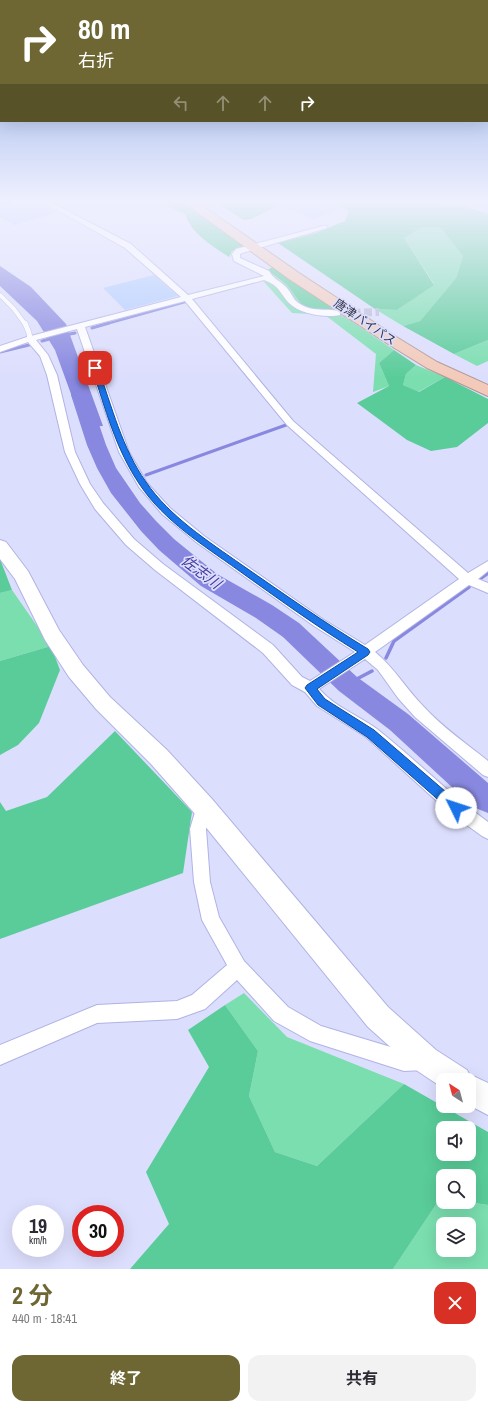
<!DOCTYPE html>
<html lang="ja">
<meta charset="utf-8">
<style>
:root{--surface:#fff;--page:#f2f2f3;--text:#2b2b33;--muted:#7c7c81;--accent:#6e6734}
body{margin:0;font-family:"Archivo Narrow","Noto Sans JP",sans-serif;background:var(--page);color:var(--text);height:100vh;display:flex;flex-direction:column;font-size:15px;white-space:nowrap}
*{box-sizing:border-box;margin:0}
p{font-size:13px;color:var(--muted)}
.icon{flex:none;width:22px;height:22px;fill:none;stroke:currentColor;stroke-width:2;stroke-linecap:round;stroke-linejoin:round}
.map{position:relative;height:1269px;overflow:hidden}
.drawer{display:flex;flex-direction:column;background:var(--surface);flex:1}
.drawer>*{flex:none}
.hud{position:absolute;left:0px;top:0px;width:488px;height:122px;box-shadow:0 4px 16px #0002;background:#6e6734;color:#fff;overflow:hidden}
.needle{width:26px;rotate:324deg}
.buttons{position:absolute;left:436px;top:1073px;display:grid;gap:8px}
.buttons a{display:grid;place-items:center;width:40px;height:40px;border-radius:8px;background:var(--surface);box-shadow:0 4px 16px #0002;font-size:20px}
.speed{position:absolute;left:12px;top:1205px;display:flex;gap:8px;font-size:20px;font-weight:700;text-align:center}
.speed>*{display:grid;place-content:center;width:52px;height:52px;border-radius:50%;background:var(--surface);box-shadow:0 4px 16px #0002;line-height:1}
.speed small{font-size:10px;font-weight:400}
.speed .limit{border:6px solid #d22;background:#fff;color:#111}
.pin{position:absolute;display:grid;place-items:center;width:34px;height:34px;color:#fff;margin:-17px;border-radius:8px;box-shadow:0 2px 6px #0006}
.me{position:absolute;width:44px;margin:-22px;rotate:311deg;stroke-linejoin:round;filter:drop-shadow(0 0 3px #0008)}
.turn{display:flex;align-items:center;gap:14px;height:84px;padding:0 12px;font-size:18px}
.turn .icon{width:52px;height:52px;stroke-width:2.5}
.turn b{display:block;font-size:28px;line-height:34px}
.lanes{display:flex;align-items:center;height:38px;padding:0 12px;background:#0003;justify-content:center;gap:20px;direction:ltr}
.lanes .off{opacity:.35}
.round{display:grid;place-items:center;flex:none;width:42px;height:42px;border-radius:12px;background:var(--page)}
.head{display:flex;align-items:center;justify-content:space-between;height:68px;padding:0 12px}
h1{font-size:24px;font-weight:700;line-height:30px;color:var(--accent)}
.button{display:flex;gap:8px;margin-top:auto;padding:8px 12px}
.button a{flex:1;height:46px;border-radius:12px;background:var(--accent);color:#fff;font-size:16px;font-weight:700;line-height:46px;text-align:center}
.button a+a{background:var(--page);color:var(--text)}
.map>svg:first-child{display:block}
.green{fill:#7adeaf;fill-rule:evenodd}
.forest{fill:#59cc99;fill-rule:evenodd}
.water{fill:#8888e0}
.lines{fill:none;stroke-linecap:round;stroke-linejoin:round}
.stream-far3{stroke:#8888e0;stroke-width:2.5}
.stream-far2{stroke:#8888e0;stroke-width:3}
.stream-far1{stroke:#8888e0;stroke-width:3.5}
.stream{stroke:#8888e0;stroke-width:5}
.river{fill:#8888e0;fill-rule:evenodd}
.building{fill:#b0ccff}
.street-tunnel{stroke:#babcd8;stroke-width:8;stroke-dasharray:8 3.5;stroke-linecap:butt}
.lane-far1-casing{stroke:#b0b3e4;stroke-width:5}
.lane-casing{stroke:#b0b3e4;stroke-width:6}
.street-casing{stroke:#b0b3e4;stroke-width:2}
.secondary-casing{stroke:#b0b3e4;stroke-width:2}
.highway-casing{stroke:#af9591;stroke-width:2}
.lane-far1{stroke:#fff;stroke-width:4}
.lane{stroke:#fff;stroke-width:5}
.street{fill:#fff;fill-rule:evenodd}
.secondary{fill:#fff;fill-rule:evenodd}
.highway{fill:#f3caba;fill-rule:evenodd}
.route{fill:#1a73e8;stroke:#114b97}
.labels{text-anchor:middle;stroke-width:3.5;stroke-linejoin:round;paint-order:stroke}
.far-street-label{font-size:12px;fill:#323346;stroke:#dcdefd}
.water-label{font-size:15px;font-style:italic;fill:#44399f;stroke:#dcdefd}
</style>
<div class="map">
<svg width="488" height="1269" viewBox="0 0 488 1269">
<rect width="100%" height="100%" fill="#dcdefd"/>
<!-- green -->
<path class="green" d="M423,227L441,228L463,256L456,278L420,321L403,326L375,309L397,310L434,284L404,238Z
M275,277L287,285L302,305L315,310H335L394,350L379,363L389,386L373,392L376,354L325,315L292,313L264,282Z
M488,340V361L477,366L454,354Z
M416,365L445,377L418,392L403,385L406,374Z
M12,590L51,646L0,661V593Z
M244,993L287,1037L404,1084L317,1166L275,1152L249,1096L258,1051L225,1005Z
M441,1197H443V1202H469L488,1205V1269H393ZM443,1224H469V1250H443Z"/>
<!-- forest -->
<path class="forest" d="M159,202H183L244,246L232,251L229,257C211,245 192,234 185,214Z
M215,202H286L251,219L244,220Z
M329,202H436L441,205L459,204L488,214V340L454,354L403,326L420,321L456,278L463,256L441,228L423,227L404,238L434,285L397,310L375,309L278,243L316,233L345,221L349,211Z
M273,267L335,310H315L302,305L287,285L267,270Z
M394,350L416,365L406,374L403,385L419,392L445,377L488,399V423L457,447L431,451L407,440L357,403L389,386L379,363Z
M0,559L12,590L0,593Z
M51,646L60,670L39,723L18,745L0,755V661Z
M115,731L192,812L183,873L0,939V802L6,811L47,797Z
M225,1005L258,1051L249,1096L275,1152L317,1166L404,1084L488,1132V1205L469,1202V1176H443V1197H441L393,1269H130L169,1224L146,1172L209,1067L188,1030ZM443,1128H469V1154H443Z"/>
<!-- water -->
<path class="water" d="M0,266L31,287L66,324L103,426L83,427L55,350L37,321L0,286Z"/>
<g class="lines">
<!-- stream-far3 -->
<path class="stream-far3" d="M0,205L12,202
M106,324L185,302"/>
<!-- stream-far2 -->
<path class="stream-far2" d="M92,328L109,323
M65,335L75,333
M42,341L53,338
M0,352L29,345
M146,475L286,425"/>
<!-- stream-far1 -->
<path class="stream-far1" d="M481,578L488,573
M386,658L394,641L469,587
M353,681L372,671"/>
<!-- stream -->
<path class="stream" d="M348,684L355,680"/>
<!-- river -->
<path class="river" d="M80,390L86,391L89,395L106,445L116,468L140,503L156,521L174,539L217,574L272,605L299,623L357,677L408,714L488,783V813L478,809L467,801L390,730L339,691L283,637L256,618L201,586L159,550L141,531L111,493L97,468L87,445L71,395L74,391Z"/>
</g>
<!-- building -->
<path class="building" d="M22,202H39L58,212L14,225L0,217V208Z
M275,202H323L341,209L314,219Z
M154,275L178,296L125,310L103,288Z"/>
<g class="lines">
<!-- street-tunnel -->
<path class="street-tunnel" d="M341,313L379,312"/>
<!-- lane-far1 casing -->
<g class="lane-far1-casing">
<path id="lane-far1" d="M0,295L14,309L25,324"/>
</g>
<!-- lane casing -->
<g class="lane-casing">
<path id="lane" d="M25,323L29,333L30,339"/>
</g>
<!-- street casing -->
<g class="street-casing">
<path id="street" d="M43,202H50L131,244L188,295L264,276L234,261L232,254L236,249L323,226H327V228L242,253L240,254V258L269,271C275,281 278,279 286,287C290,291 292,296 295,300C308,313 325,308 340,311V315C325,318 300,314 289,303C279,292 280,286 264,280L192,299L293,421L468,573L488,561V571L478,579L488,583V593L469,585L375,652C394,667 406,689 424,707C442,727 467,744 488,761V777L483,775L415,717L398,698L378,670L365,659L319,689C335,707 358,715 377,729C415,759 449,794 488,822V839L482,836L450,813L366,737L317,706L305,692L292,685L263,653L155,570L126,545L95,509L80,484L65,452L47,375L40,356L28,342L0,352V346L27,337L181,297L125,248ZM185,301L287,425L459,579L365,645L324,620L204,536L170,508L147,483L129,452L85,327ZM77,329L119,452L139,487L162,514L196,542L314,626L355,652L310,681L302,677L273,645L163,564L134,539L103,503L90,484L75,452L57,375L48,355L36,340Z
M204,800L210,802L212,807L206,829L210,882L219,917L244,961L288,1007L321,1026L404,1051L424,1050L431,1053L434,1060L431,1067L424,1070L404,1071L310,1041L274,1021L237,980L205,1009L177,1019L97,1023L0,1065V1045L97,1005L177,1001L192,995L227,965L202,920L194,882L190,829L198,802Z"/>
</g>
<!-- secondary casing -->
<g class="secondary-casing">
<path id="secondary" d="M0,540L6,542L28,571L59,630L83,665L110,697L167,750L212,799L388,1007L436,1050L467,1070L469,1074L488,1083V1115L469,1105V1080H443V1088L416,1070L368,1027L196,815L151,764L96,709L69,677L45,640L15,579L0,559Z"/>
</g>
<!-- highway casing -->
<g class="highway-casing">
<path id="highway" d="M185,202H197L299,273L398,338L437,362L488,385V396L427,368L388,344L289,279L186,204Z"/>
</g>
<!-- lane-far1 -->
<use href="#lane-far1" class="lane-far1"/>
<!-- lane -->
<use href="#lane" class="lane"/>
<!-- street -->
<use href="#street" class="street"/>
<!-- secondary -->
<use href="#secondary" class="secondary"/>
<!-- highway -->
<use href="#highway" class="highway"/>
</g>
<!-- sky -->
<linearGradient id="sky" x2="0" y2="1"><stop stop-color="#81a2e5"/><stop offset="0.53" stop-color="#eff0fe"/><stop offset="1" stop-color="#eff0fe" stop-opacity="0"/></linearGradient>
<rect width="488" height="379" fill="url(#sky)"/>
<!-- route -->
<path class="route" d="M93,367L98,368C112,407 122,448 146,482C170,517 208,541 242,565C284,594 325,623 368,649L370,652L368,655L317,689L325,699L374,730L460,804L461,808L460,812L456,813L452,812L367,737L318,705L305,688L307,685L358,652C316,626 277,598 238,570C203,545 164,521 140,485C116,450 105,408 92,368Z"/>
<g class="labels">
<!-- far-street labels -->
<g class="far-street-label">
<text transform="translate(365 322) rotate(34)" y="4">唐津バイパス</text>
</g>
<!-- water labels -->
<g class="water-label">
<text transform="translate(201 572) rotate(37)" y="5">佐志川</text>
</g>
</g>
</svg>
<div class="buttons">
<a><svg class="needle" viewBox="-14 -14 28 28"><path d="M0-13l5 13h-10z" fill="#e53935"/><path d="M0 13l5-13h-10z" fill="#7c7c81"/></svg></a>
<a><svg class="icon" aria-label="sound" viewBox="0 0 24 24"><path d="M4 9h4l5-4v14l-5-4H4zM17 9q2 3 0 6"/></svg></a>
<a><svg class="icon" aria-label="search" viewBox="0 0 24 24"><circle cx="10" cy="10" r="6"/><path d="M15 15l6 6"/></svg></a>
<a><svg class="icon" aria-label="layers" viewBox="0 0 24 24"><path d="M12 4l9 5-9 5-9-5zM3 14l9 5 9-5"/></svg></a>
</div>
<div class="speed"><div>19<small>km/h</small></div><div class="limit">30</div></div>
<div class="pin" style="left:95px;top:368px;background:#d93025"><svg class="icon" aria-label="arrive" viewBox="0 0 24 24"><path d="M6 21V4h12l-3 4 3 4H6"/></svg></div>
<svg class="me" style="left:456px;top:808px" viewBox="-20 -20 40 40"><circle r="19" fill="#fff"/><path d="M0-13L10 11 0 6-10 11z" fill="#1a73e8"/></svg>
<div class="hud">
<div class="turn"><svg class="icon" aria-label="right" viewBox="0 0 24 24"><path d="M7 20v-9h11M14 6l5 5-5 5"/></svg><div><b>80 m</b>右折</div></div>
<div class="lanes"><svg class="icon off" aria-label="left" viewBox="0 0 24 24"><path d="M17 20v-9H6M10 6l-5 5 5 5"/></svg><svg class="icon off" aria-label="ahead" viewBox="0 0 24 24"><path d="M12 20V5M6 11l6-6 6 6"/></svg><svg class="icon off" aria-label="ahead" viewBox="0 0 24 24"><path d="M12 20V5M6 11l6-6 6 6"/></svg><svg class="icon" aria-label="right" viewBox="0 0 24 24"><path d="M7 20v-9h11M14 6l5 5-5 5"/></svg></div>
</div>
</div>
<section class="drawer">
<div class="head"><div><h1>2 分</h1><p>440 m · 18:41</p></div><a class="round" style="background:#d93025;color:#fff"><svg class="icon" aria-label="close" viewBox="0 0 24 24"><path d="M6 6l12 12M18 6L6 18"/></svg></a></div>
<div class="button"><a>終了</a><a>共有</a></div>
</section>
